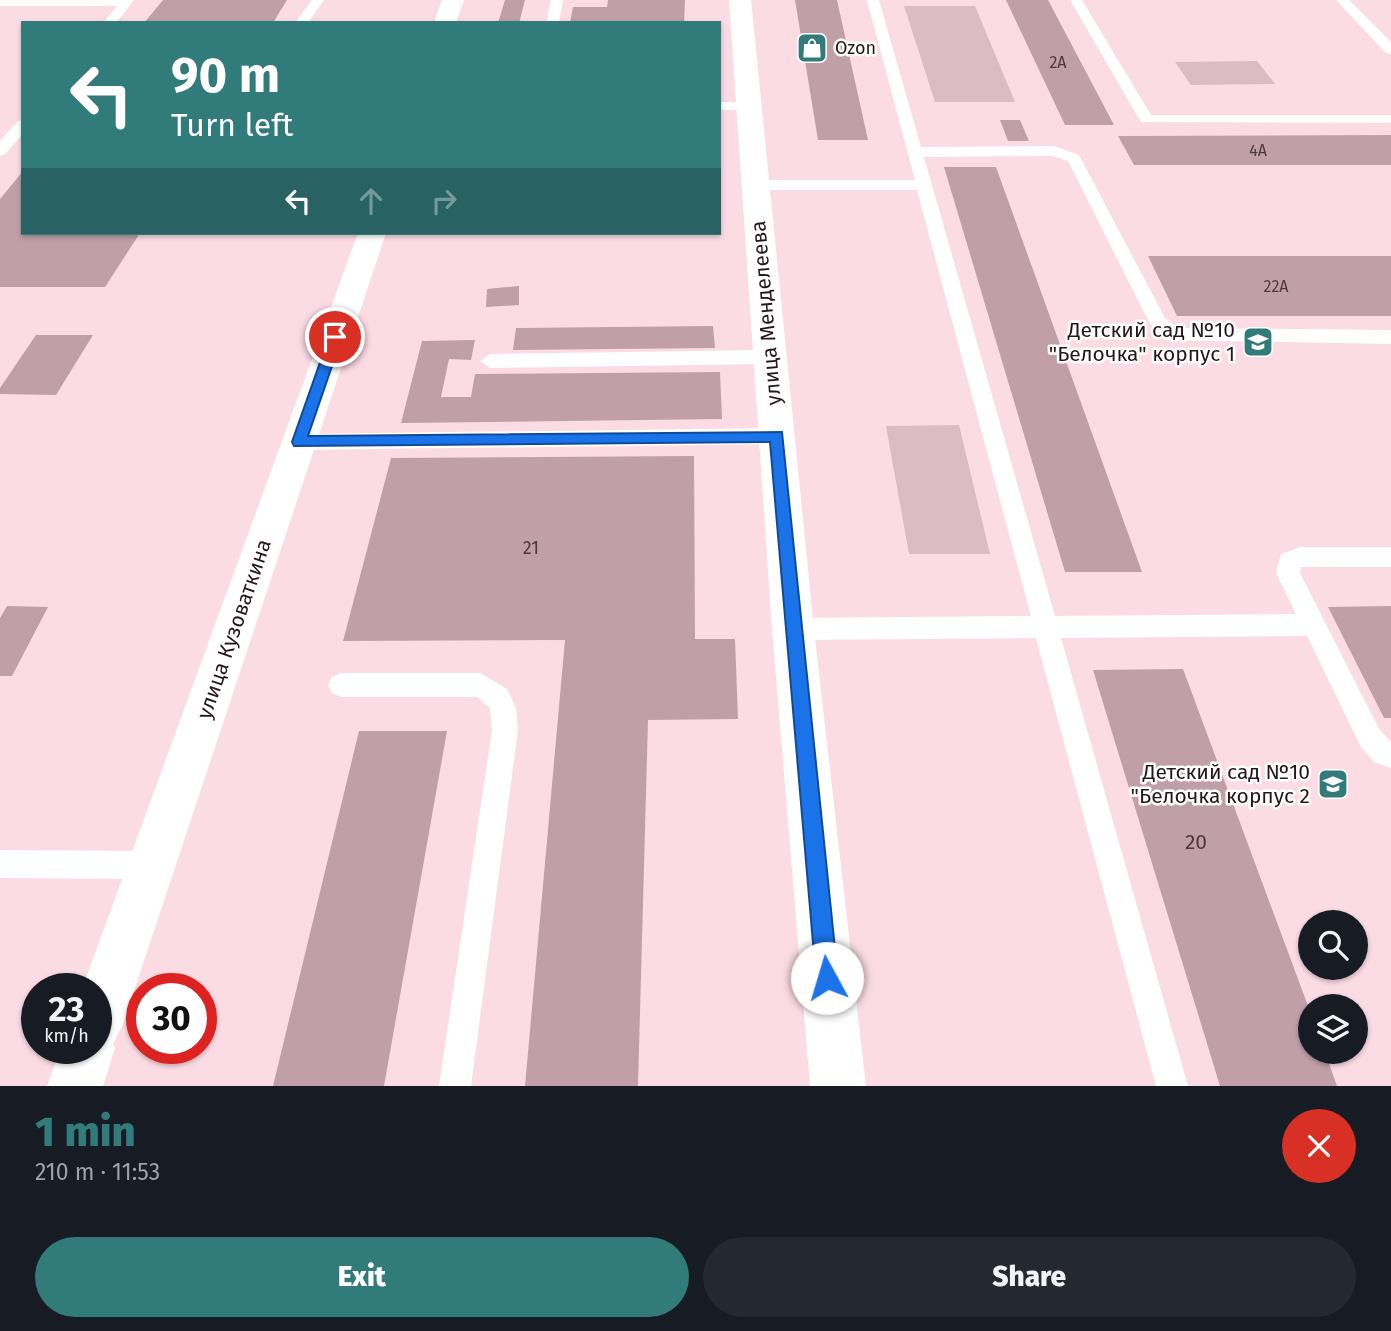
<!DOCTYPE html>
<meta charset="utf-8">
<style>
:root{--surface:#171b24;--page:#242831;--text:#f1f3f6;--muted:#9ea1a6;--accent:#327b7b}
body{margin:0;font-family:"Fira Sans",sans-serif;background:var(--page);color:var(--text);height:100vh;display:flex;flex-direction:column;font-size:26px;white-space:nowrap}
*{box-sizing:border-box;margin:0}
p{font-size:23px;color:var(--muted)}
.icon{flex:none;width:38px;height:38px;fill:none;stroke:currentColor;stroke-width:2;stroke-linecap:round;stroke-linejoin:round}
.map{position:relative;height:1086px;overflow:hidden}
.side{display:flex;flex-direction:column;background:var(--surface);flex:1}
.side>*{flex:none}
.banner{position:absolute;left:21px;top:21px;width:700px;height:214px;border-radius:0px;box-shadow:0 2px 5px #0004;background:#327b7b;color:#fff;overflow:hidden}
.tools{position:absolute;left:1298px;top:910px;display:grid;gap:14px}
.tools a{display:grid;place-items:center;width:70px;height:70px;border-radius:50%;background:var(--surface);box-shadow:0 2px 5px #0004;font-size:35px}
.speed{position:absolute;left:21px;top:973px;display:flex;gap:14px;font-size:35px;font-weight:700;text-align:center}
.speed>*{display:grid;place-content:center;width:91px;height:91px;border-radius:50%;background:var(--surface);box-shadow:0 2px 5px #0004;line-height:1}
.speed small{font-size:18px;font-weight:400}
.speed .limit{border:10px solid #d22;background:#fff;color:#111}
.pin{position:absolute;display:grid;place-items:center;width:60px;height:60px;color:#fff;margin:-30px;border:4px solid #fff;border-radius:50%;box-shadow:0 2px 7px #0007}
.me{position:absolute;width:77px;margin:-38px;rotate:354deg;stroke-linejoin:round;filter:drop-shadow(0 0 5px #0008)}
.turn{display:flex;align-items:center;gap:24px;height:147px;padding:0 35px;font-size:32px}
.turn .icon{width:91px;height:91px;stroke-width:2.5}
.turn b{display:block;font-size:49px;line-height:60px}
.lanes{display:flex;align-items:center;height:66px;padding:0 35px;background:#0003;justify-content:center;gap:35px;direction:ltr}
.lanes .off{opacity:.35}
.round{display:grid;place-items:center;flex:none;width:74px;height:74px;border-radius:37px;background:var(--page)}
.summary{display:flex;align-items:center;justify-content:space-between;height:119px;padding:0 35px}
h1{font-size:42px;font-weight:800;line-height:52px;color:var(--accent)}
.button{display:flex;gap:14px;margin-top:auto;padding:14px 35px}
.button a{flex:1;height:80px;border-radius:42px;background:var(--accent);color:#fff;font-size:28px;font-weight:800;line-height:80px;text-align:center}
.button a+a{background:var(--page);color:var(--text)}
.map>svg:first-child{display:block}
.green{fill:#dbbbc4}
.building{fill:#c09fa8}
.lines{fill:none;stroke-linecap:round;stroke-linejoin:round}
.lane{fill:#fff;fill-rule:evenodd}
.street{fill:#fff;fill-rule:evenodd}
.secondary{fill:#fff;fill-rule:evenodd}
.route{fill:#1a73e8;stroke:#114b97;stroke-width:2}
.labels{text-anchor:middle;stroke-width:5;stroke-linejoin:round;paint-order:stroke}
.far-number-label{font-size:16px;fill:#4c393e}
.far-poi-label{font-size:18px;fill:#25171b;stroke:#fff;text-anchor:start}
.number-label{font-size:18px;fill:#4c393e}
.street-label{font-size:21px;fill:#25171b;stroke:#fff}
.poi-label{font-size:21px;fill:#25171b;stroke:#fff;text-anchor:end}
.near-number-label{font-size:21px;fill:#4c393e}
</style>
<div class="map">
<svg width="1391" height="1086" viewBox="0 0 1391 1086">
<rect width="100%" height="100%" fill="#fcdce4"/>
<!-- green -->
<path class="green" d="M904,6H975L1015,102H935Z
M1257,61L1275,84L1191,85L1175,62Z
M959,425L990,554H909L886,426Z"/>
<!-- building -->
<path class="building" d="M163,0H287L273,23H144Z
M505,0H525L519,23H498Z
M608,0H685L684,23H570L573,7H607Z
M795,0H837L868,140H818Z
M1006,0H1048L1114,125H1065Z
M1000,120H1020L1029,141H1008Z
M1391,135V165H1134L1118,136Z
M944,167H996L1142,572H1065Z
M23,171V233H140L105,287H0V199Z
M1148,256H1391V316H1177Z
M519,286V305L486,307L487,289Z
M713,326L715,348L513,350L516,328Z
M36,335H93L56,395L0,394V388Z
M475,340L471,360L449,359L441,397H471L475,374L720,372L722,419L401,423L422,341Z
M694,456L695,639H735L738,719L648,720L638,1086H525L565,640L343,641L391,458Z
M7,606L48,607L12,676H0V618Z
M1391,606V718H1384L1328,607Z
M1183,669L1311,1014V1052H1325L1337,1086H1220L1093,670Z
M359,731H447L384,1086H273Z"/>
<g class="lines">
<!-- lane -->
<path class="lane" d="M0,0H134L116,23H103L117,6H0Z
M312,0H324L308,23H295Z
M551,0H563L559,23H546Z
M867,0H879L921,147L1054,146L1079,155L1165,318L1177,328L1391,330V344L1166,340L1149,322L1068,161L1052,156L924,157L1055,616L1296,614L1276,573L1281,554L1301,547H1391V567H1301L1300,573L1379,729L1391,742V768L1374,762L1361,747L1307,636L1061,638L1188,1086H1156L1036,638L793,640L784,637L781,629L784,621L793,618L1031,616L917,190H755L747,185L755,180H915Z
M1070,0H1082L1151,115H1391V123L1141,122Z
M1336,0H1349L1391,42V54L1386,53Z
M719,102H748L755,106L748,110H719Z
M23,120V134L5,154L0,156V141L18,121Z
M770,350L780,357L770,364L490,368L480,361L490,354Z
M777,428L784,430L787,436L784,442L777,444L299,450L292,448L289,442L292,436L299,434Z
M341,673H480L507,689L516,708L518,730L471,1086H439L492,730L490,708L477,697H341L332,693L328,685L332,677Z
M0,850L152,851L162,855L166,865L162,875L152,879L0,878Z"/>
<!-- street -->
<path class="street" d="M729,0H751L814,629L866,1086H810L772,629Z"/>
<!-- secondary -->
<path class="secondary" d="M442,0H464L456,23H434Z
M358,233H386L123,1024L113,1044L115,1048L103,1086H47L61,1048H96V989H82Z"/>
</g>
<!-- route -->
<path class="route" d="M335,333L342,337L308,436L782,432L838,978L835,986L827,989L820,986L816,978L770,442L294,446L292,442L329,337Z"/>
<!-- icons -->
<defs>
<g id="shop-square" transform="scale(1.575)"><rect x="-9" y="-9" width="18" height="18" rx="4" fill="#327b7b" stroke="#fff"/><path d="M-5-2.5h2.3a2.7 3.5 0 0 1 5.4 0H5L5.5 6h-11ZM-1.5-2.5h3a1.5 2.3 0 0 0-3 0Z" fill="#fff"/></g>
<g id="school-square" transform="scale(1.575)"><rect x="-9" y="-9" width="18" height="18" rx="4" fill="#327b7b" stroke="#fff"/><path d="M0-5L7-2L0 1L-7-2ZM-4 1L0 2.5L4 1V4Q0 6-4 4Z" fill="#fff"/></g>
</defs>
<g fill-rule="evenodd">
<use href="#shop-square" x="812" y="48"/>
<use href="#school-square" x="1258" y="342"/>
<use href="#school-square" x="1333" y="784"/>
</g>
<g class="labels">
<!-- far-number labels -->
<g class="far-number-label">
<text x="1058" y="68">2А</text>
<text x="1258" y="156">4А</text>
<text x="1276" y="292">22А</text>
</g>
<!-- far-poi labels -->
<g class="far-poi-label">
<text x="835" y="54">Ozon</text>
</g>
<!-- number labels -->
<g class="number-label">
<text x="531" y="554">21</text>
</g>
<!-- street labels -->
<g class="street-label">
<text transform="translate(766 313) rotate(-95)" y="7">улица Менделеева</text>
<text transform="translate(234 629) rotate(-71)" y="7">улица Кузоваткина</text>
</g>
<!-- poi labels -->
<g class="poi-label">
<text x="1235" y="337">Детский сад №10<tspan x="1235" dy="24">"Белочка" корпус 1</tspan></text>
<text x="1310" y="779">Детский сад №10<tspan x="1310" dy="24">"Белочка корпус 2</tspan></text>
</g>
<!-- near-number labels -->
<g class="near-number-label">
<text x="1196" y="849">20</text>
</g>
</g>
</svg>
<div class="tools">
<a><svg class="icon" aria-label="search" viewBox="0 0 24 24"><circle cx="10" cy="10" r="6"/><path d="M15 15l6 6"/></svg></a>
<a><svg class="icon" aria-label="layers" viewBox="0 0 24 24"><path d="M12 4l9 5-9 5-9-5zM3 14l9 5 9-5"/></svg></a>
</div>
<div class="speed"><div>23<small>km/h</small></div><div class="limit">30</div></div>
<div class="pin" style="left:335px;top:337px;background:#d93025"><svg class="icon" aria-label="arrive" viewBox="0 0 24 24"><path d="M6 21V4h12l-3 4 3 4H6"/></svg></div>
<svg class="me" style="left:827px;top:978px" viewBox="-20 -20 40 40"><circle r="19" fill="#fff"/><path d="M0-13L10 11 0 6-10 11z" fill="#1a73e8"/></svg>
<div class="banner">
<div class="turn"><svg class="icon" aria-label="left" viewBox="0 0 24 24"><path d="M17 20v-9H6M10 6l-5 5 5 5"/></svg><div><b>90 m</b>Turn left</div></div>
<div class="lanes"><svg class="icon" aria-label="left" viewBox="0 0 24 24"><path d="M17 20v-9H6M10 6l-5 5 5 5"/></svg><svg class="icon off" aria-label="ahead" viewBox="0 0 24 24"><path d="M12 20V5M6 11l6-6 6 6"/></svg><svg class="icon off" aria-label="right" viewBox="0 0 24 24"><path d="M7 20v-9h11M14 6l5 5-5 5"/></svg></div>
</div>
</div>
<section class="side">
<div class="summary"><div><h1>1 min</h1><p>210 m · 11:53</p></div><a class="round" style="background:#d93025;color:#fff"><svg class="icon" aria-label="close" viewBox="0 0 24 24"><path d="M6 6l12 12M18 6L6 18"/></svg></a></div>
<div class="button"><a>Exit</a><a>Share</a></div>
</section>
